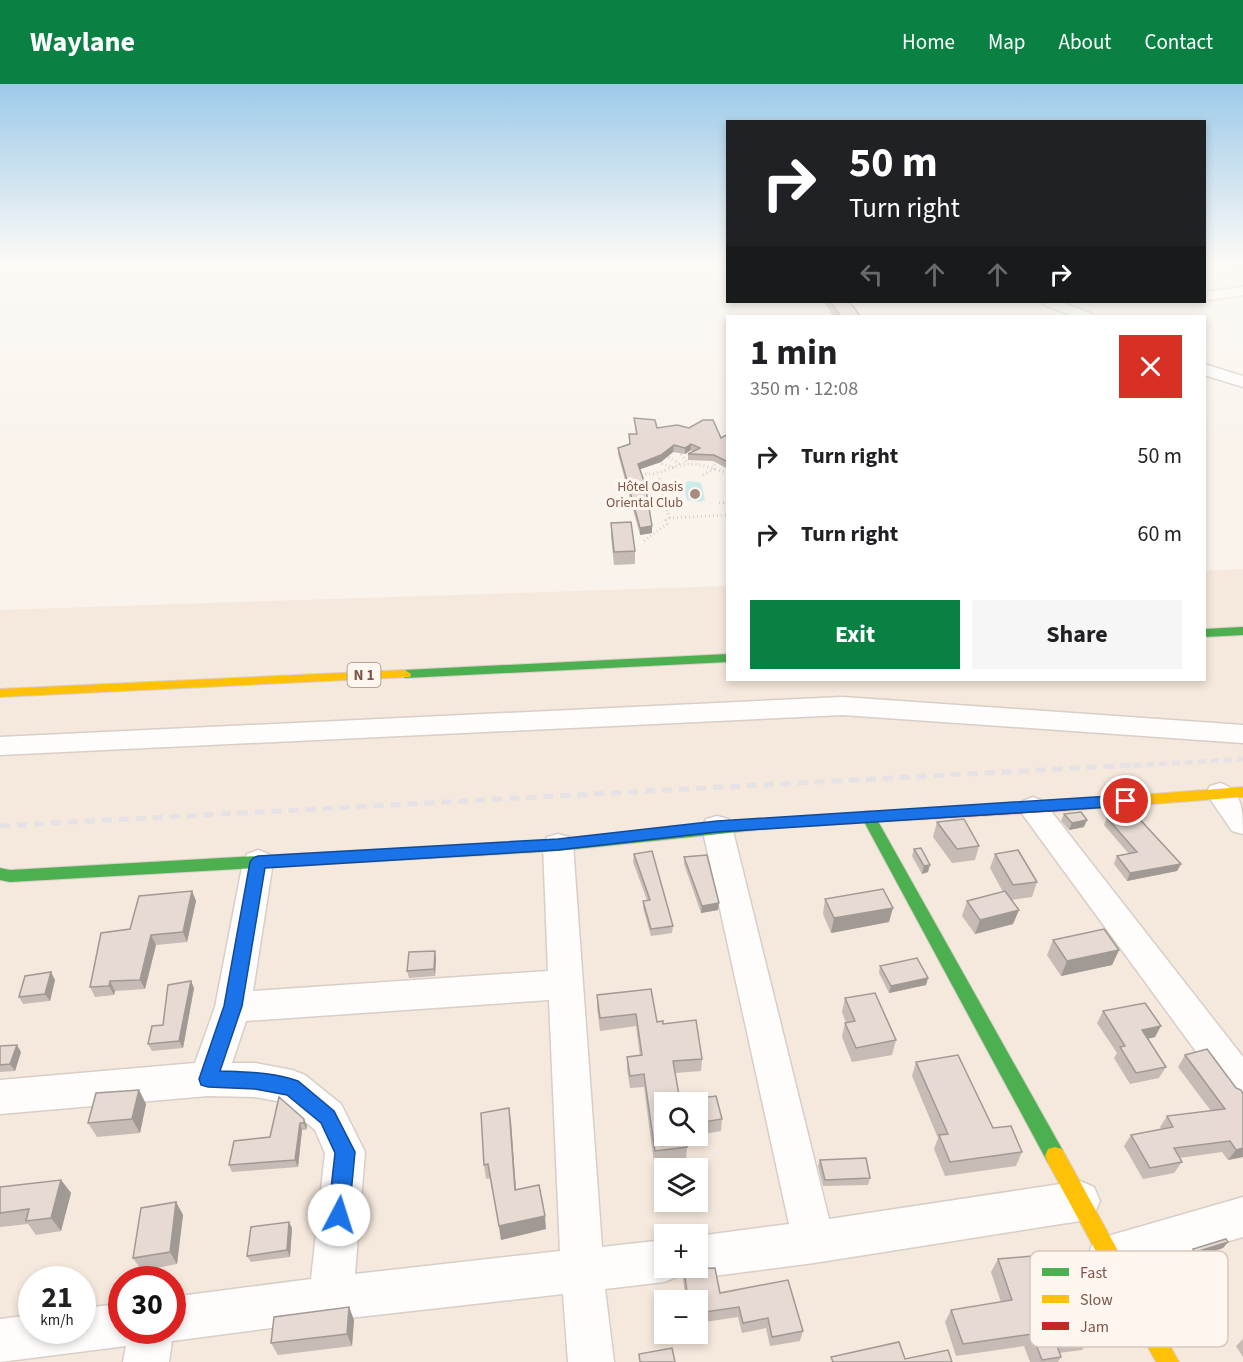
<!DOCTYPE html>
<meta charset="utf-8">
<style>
:root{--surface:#fff;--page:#f6f6f6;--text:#202124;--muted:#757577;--accent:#0b8043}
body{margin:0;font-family:"Source Sans 3",sans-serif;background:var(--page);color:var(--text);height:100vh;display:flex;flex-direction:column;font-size:22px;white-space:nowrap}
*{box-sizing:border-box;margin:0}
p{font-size:20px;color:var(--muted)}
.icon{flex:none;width:33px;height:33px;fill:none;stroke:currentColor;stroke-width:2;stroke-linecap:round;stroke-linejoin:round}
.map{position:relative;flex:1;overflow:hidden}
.drawer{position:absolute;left:726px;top:231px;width:480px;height:366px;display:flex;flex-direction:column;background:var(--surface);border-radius:0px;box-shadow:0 3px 9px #0003}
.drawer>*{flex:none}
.hud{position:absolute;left:726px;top:36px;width:480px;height:183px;border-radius:0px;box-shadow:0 3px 9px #0003;background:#202124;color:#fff;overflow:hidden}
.fabs{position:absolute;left:654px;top:1008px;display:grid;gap:12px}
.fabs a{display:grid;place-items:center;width:54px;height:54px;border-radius:0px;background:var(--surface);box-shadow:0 3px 9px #0003;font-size:30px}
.speed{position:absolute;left:18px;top:1182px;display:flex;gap:12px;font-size:30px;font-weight:700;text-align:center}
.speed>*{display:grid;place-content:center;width:78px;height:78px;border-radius:50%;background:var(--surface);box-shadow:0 3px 9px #0003;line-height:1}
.speed small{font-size:15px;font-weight:400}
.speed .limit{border:9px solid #d22;background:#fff;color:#111}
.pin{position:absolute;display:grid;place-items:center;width:51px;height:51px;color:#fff;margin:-26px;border:3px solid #fff;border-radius:50%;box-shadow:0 2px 6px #0007}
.me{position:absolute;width:66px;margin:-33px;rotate:5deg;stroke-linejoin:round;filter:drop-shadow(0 0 4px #0008)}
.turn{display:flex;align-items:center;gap:21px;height:126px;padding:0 24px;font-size:27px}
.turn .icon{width:78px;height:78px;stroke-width:2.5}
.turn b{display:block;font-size:42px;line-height:51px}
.lanes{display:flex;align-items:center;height:57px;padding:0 24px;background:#0003;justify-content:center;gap:30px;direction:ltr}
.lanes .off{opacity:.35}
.round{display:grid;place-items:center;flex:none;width:63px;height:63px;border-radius:0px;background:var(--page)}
.overview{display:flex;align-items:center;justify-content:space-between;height:102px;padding:0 24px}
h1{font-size:36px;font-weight:700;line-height:45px}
.primary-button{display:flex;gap:12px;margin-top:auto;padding:12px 24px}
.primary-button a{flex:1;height:69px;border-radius:0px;background:var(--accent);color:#fff;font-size:24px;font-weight:700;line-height:69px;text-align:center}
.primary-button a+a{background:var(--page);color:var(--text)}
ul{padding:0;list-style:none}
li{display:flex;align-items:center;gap:18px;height:78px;padding:0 24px}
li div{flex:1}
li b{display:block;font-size:22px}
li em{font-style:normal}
header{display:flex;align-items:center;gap:36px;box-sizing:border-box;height:84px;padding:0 30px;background:var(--accent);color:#fff}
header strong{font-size:28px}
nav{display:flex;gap:33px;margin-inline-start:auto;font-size:21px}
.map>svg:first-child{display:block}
.residential{fill:#f5e8dc;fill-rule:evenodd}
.water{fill:#ccebeb}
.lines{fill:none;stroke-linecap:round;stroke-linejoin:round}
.street-casing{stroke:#d8cec8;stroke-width:3}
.fast-casing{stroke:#d9cec8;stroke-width:2}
.slow-casing{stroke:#d9cec8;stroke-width:2}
.jam-casing{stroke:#d9cec8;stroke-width:2}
.path{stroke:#dcd1cd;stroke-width:3;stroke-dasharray:1 3;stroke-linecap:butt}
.street{fill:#fefdfc;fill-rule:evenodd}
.fast{fill:#4caf50;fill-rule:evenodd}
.slow{fill:#ffc107;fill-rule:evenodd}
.jam{fill:#c62828;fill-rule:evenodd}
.rail-far1{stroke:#e5e2e6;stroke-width:4.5;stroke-dasharray:8 5;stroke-linecap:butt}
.rail{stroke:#e5e2e6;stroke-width:5;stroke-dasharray:10 7;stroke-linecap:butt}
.wall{fill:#c6bbb5}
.shaded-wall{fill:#a19994}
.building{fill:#e6dad3;stroke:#a19994;stroke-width:1.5}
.route{fill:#1a73e8;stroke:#114b97;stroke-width:1.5}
.poi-dot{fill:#a78d81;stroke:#fff7ef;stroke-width:2}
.labels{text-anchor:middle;stroke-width:6;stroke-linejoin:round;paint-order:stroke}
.far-poi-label{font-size:14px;fill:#7b5648;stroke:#fff7ef;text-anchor:end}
.shield{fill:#fff7ef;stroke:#a3867a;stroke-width:1.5}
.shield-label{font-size:15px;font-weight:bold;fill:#7b5648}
.key{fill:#fff7ef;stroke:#d7c7bd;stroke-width:1.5}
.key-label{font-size:16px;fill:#7b5648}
</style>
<header>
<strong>Waylane</strong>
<nav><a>Home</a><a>Map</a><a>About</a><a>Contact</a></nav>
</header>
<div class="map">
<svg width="1243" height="1278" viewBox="0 0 1243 1278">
<rect width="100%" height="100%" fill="#f9f3ec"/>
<!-- residential -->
<path class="residential" d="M1243,485V1278H0V526L727,502L728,596H1204L1205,487ZM664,1018H698V1052H664ZM664,1084H698V1118H664ZM664,1150H698V1184H664ZM32,1196H82V1246H32ZM122,1196H172V1246H122ZM664,1216H698V1250H664Z"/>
<!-- water -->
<path class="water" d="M689,397L701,399L705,416L700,418L687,416L683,400Z"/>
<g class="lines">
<!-- street casing -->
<g class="street-casing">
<path id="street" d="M1231,179H1243V186Z
M1243,203V211L1204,217V208Z
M1042,218H1062L1090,229L1093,232H1073L1045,221Z
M1204,280L1243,292V303L1204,291Z
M843,613L1243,641V659L843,631L0,671V653Z
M1220,699C1243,706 1243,728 1243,750L1232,747L1206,709L1210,702Z
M1033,713L1043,717L1243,973V1019L1230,1014L1023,731L1018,724L1023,717Z
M717,732L728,735L732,743L829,1135L1080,1097L1094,1103L1100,1117L1094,1131L1080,1137L814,1179L698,1194L683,1188L682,1185L679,1192L664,1198L605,1205L614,1278H568L563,1210L331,1236L172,1257L169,1278H123L126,1262L0,1278V1235L32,1231V1246H82V1224L122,1220V1246H172V1213L311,1195L325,1069L315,1046L282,1018L255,1013L208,1012L0,1030V996L195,979L215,923L243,778L247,770L258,766L269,770L273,778L253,907L548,887L543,761L547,753L558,750L569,753L573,761L602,1163L664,1156V1184H698V1152L789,1140L702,743L706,735ZM549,916L560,1167L355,1190L365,1068L341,1020L305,991L292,986L255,979H232L246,937Z
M1243,1113V1153L1109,1192L1094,1186L1088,1171L1094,1156Z"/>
</g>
<!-- fast casing -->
<g class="fast-casing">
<path id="fast" d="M1243,543V551L1204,553V545Z
M728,570V578L405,594L399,590L405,586Z
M868,727L873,728L875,732L1062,1065L1065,1072L1062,1079L1055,1081L1048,1079L861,732L863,728Z
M776,734L781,735L783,739L781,743L776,744L558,767L10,798L0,796V784L10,786L558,755Z"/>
</g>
<!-- slow casing -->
<g class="slow-casing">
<path id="slow" d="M405,586L411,590L410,593L0,613V605Z
M1243,703V713L1063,727L1058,726L1056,722L1058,718L1063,717Z
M1055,1063L1062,1065L1179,1278H1156L1048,1079L1045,1072L1048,1065Z"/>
</g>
<!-- jam casing -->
<g class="jam-casing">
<path id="jam" d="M1063,717L1068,718L1070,722L1068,726L1063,727L776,744L771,743L769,739L771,735L776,734Z"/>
</g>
<!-- path -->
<path class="path" d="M681,370L688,380
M665,371L681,381
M658,378L674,384
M645,390C659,391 668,384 681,381C697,377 713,385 728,389
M703,391L714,385L715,378
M645,410L659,418H675
M719,419L728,418
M669,434L728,431
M644,457L667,440L666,436L669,434L659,392"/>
<!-- street -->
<use href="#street" class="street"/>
<!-- fast -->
<use href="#fast" class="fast"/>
<!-- slow -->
<use href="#slow" class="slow"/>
<!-- jam -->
<use href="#jam" class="jam"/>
<!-- rail-far1 -->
<path class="rail-far1" d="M1107,683L1243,675"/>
<!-- rail -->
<path class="rail" d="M0,742L1133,681"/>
</g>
<!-- wall -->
<path class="wall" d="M824,218H850L860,232H833Z
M634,334L657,344L721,354L728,350V385L713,377L688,376V370L694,368L691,366L685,370L673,368L661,378L640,385L652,449L640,451L618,370V364L629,360V350H636Z
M611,439L635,467V480L614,481L611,452Z
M1064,730L1084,743L1069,746L1061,737Z
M1107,734L1181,780L1177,787L1127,797L1114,780L1117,772L1129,770L1104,741Z
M937,738L979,762L975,776L952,779L933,753Z
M914,765L928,788L922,790L912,772Z
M634,770L673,842L672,849L651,852L643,824V817L647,816L633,778Z
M995,770L1037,798L1032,813L1011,816L1019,826L1013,840L975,850L962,832L967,817L1003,808L990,784Z
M684,773L718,826L701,829L684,780Z
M192,807L196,817L187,858L156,861L145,905L115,907L114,911L95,913L90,903L130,845Z
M825,815L889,838L831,849L823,830Z
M1053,856L1119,866L1112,881L1061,892L1047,871Z
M436,874L435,892L409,894L407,887Z
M880,882L928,894L926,901L889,909L879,889Z
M55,896L50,917L23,920L19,913Z
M194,904L183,964L152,967L148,960Z
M651,905L657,938L663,937V940L696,936L702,975L701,987L675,989L680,1017L716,1012L722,1035L721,1047L698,1051V1018H664V1052H696L686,1053L687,1063L686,1075L654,1079L644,1003L630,1004L627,985V973L640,972L636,942L600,947L597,924V911Z
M845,914L896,956L892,971L852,978L842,953L845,939H846L842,928Z
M1103,927L1155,953L1148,955L1166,983L1159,994L1130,1000L1114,974L1117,969L1097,939Z
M0,962L21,968L15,987L0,988Z
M1185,971L1243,1010V1073L1228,1076L1222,1068L1179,1074L1182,1078L1174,1089L1143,1095L1124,1062L1131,1051L1161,1045L1160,1043L1167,1032L1211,1027L1178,983Z
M916,978L1022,1068L1016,1082L945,1092L934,1065L938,1054L912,992Z
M139,1006L146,1020L140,1049L97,1053L88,1039Z
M279,1013L307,1042L306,1046H302L298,1083L232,1088L229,1081L270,1053Z
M511,1038L516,1106L546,1145L501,1156L491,1094L486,1095L484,1081Z
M820,1076L870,1094L868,1101L823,1102L818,1082Z
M61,1096L71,1109L61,1147L36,1151L28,1140L0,1143V1103Z
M176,1118L183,1131L177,1180L142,1187L133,1174Z
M292,1144L290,1173L251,1178L247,1172Z
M1228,1158L1223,1164L1191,1175L1188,1171L1193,1165Z
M998,1175L1073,1220L1091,1254L1082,1266L1059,1269L1061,1273L1058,1278H1030L1024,1262L956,1272L945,1238L951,1226L1001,1218L991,1188Z
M684,1185L720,1209L803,1247L800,1257L770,1262L766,1244L742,1249L738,1233L698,1239V1216H686L683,1195Z
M349,1223L354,1236L352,1262L278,1271L271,1259Z
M1243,1255V1273L1236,1262Z"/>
<!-- shaded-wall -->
<path class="shaded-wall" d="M691,360V366L685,370V364Z
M674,361L673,368L661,378L638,386V380Z
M652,442V449L640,451V444Z
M1087,736L1084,743L1069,746L1072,739Z
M1181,780L1177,787L1127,797L1130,789Z
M930,781L928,788L922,790L924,782Z
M192,807L196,817L187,858L183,848Z
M719,819L718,826L701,829L702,822Z
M893,824L889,838L831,849L834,834Z
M1019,826L1013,840L975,850L980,836Z
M151,851L156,861L145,905L140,896Z
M1119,866L1112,881L1061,892L1067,877Z
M435,867L436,874L435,892L434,885Z
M51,888L55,896L50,917L45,910Z
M928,894L926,901L889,909L891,902Z
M110,897L115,907L114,911L109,902Z
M191,897L194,904L183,964L179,957Z
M1161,942L1155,953L1136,957L1142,946Z
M17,961L21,968L15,987L10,980Z
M139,1006L146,1020L140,1049L132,1035Z
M509,1024L511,1038L517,1120L515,1106Z
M304,1035L307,1042L306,1046L304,1039Z
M300,1039L302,1046L298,1083L295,1076Z
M1243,1064V1073L1228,1076L1236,1066Z
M61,1096L71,1109L61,1147L51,1134Z
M176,1118L183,1131L177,1180L170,1168Z
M545,1132L546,1145L501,1156L499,1142Z
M289,1138L292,1144L290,1173L287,1166Z
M1228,1158L1223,1164L1191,1175L1196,1168Z
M349,1223L354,1236L352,1262L347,1250Z"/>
<!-- building -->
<path class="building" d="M831,218H850L860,232H840Z
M634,334L655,336L657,344L677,341L689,344L703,336H713L721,354L728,350V378L714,371L688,370L700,364L691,360L685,364L674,361L661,371L638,380L645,400L652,442L640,444L618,364L630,360L629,350H637Z
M631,438L635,467L614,468L611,439Z
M1081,728L1087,736L1072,739L1064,730Z
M1133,728L1181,780L1130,789L1117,772L1137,768L1107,734Z
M964,735L979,762L957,765L937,738Z
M921,764L930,781L924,782L914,765Z
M1018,766L1037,798L1013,801L995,770Z
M652,767L673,842L651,845L643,817L650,816L634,770Z
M707,771L719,819L702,822L684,773Z
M883,805L893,824L834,834L825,815Z
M192,807L183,848L151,851L140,896L110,897L109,902L90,903L101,849L130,845L139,812Z
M1005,807L1019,826L980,836L967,817Z
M1104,845L1119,866L1067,877L1053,856Z
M435,867L434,885L407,887L409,868Z
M917,874L928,894L891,902L880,882Z
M51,888L45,910L19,913L25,892Z
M191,897L179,957L148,960L152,942L163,941L168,901Z
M651,905L657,938L663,937V940L696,936L702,975L673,977L680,1017L716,1012L722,1035L698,1039V1018H664V1052H685L687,1063L655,1067L644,990L630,992L627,973L642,971L636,930L600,934L597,911Z
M875,909L896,956L856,964L845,939L855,937L845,914Z
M1145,919L1161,942L1142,946L1166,983L1136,989L1120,963L1125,962L1103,927Z
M17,961L10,980L0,981V962Z
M1207,965L1236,1004L1241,1006L1243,1010V1064L1236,1066L1230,1057L1174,1064L1182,1078L1150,1084L1131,1051L1173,1043L1167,1032L1225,1025L1185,971Z
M958,971L993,1044L1011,1042L1022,1068L950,1078L939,1051L948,1050L916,978Z
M139,1006L132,1035L88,1039L96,1009Z
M279,1013L304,1035V1039H300L295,1076L229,1081L234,1057L270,1053Z
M509,1024L515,1106L539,1101L545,1132L499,1142L488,1080L484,1081L481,1029Z
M866,1074L870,1094L825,1096L820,1076Z
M61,1096L51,1134L26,1137L29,1125L0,1129V1103Z
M176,1118L170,1168L133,1174L141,1124Z
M289,1138L287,1166L247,1172L251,1143Z
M1226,1155L1228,1158L1196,1168L1193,1165Z
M1054,1170L1073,1220H1076L1091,1254L1056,1259L1061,1273L1042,1276L1032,1250L963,1260L951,1226L1012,1216L998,1175Z
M715,1184L720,1209L788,1196L803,1247L772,1253L768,1234L743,1239L739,1223L698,1229V1216H688L684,1185Z
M349,1223L347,1250L271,1259L274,1233Z
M899,1258L905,1275L948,1266L952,1278H833L831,1273Z
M672,1264L675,1278H640L639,1270Z"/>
<!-- sky -->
<linearGradient id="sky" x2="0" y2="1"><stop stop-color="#9dcae9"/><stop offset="0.5" stop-color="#fcfaf6"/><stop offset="1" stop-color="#fcfaf6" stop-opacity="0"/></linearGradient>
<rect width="1243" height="358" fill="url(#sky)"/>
<!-- route -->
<path class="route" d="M1126,711L1134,717L1126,722L717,748L558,766L265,784L242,922L220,987C246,988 274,988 298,997L334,1027L355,1068L349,1131L346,1138L339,1141L331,1138L328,1131L335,1069L321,1039L287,1011L255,1005L208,1003L201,1001L199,995L224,922L250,778L253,774L258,772L558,755L717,737Z"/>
<!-- markers -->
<circle class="poi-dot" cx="695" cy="410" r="6"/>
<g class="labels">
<!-- far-poi labels -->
<g class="far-poi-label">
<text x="683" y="407">Hôtel Oasis<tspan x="683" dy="16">Oriental Club</tspan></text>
</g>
<!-- shield labels -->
<rect class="shield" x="347.5" y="579" width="33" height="24" rx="4.5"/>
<g class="shield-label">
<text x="364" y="596">N 1</text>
</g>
</g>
<!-- legend -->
<rect x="1030" y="1167" width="198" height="96" rx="9" class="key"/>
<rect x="1042" y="1184" width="27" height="8" fill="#4caf50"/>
<rect x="1042" y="1211" width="27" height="8" fill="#ffc107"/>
<rect x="1042" y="1238" width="27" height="8" fill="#c62828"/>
<g class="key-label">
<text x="1080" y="1194">Fast</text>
<text x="1080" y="1221">Slow</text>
<text x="1080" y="1248">Jam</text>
</g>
</svg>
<div class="fabs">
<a><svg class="icon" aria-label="search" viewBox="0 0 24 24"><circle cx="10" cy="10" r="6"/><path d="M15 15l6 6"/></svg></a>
<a><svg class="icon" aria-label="layers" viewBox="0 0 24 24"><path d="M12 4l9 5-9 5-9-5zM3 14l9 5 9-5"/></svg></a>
<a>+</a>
<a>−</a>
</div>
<div class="speed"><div>21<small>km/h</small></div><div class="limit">30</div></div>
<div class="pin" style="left:1126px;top:717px;background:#d93025"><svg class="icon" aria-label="arrive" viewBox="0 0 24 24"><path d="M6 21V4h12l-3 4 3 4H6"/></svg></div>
<svg class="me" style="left:339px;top:1131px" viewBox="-20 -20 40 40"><circle r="19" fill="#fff"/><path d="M0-13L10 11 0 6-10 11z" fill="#1a73e8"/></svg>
<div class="hud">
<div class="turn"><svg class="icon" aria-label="right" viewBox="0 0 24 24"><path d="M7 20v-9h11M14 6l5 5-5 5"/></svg><div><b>50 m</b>Turn right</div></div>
<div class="lanes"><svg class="icon off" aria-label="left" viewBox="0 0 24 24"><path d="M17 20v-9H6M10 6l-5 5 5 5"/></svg><svg class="icon off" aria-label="ahead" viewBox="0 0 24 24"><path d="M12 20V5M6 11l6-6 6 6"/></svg><svg class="icon off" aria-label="ahead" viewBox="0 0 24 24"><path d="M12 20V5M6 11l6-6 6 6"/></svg><svg class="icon" aria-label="right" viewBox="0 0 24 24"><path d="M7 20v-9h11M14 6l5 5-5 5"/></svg></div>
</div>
<section class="drawer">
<div class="overview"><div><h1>1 min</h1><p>350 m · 12:08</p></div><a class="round" style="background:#d93025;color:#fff"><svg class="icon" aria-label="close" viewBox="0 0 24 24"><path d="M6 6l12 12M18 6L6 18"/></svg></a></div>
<ul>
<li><svg class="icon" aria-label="right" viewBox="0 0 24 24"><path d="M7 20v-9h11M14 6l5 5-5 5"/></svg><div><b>Turn right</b></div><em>50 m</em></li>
<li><svg class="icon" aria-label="right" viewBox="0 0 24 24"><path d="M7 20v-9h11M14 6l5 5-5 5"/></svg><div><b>Turn right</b></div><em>60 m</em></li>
</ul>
<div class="primary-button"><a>Exit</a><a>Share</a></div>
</section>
</div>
